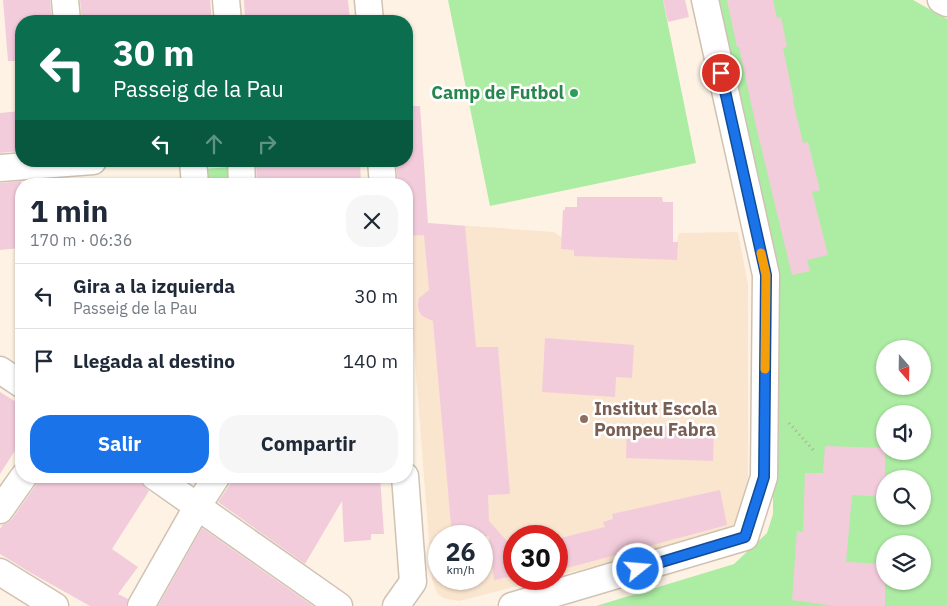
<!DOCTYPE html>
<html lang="es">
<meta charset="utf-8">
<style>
:root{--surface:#fff;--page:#f6f6f7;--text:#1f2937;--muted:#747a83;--line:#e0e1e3;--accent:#1a73e8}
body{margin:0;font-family:"IBM Plex Sans",sans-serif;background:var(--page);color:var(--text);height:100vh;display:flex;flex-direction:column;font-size:19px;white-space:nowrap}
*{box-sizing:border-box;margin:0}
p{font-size:16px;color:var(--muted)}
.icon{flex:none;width:28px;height:28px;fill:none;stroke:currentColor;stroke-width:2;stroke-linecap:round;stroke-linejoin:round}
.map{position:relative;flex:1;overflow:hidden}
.drawer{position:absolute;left:15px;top:178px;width:398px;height:305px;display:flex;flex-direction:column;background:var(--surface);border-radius:20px;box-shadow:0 1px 4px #0004}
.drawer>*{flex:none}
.banner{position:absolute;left:15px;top:15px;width:398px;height:152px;border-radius:20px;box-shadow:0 1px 4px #0004;background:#0b6e4f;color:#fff;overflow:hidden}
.needle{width:32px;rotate:160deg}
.fabs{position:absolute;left:876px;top:340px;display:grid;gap:10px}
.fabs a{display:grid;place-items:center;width:55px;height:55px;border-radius:50%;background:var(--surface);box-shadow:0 1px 4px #0004;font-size:25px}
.speed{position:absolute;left:428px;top:525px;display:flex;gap:10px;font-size:25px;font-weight:700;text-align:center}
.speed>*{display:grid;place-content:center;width:65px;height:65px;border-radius:50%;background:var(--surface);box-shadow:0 1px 4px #0004;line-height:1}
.speed small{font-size:12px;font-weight:400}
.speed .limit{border:8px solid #d22;background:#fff;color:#111}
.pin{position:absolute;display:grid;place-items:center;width:42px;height:42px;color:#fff;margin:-21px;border:2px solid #fff;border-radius:50%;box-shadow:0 1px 5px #0007}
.me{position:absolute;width:55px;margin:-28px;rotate:73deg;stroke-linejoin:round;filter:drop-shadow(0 0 4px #0008)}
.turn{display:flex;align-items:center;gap:18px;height:105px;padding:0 15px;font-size:22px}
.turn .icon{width:65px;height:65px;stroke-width:2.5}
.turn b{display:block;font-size:35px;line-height:42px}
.lanes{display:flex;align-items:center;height:48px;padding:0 15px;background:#0003;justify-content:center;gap:25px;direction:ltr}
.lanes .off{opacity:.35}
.round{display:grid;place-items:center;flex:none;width:52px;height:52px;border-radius:20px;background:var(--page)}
.overview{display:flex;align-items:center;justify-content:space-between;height:85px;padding:0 15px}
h1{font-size:30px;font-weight:700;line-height:38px}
.cta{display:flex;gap:10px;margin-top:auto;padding:10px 15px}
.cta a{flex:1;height:58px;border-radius:20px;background:var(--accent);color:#fff;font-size:20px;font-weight:700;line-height:58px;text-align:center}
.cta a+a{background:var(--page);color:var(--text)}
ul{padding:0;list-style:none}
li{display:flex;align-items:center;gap:15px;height:65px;padding:0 15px;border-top:1px solid var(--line)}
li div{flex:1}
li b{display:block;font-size:19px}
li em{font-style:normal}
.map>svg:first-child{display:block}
.built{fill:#fae5cf;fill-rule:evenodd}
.green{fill:#adeca3;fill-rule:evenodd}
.building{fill:#f3ccdb}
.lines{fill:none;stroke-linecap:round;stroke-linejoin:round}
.street-casing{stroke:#d0c2b2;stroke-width:29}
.path{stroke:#b0a79c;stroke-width:3;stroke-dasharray:1 4;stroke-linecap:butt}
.street{stroke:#fff;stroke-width:26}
.route-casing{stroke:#114b97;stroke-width:12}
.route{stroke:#1a73e8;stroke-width:9}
.slow{stroke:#f59e0b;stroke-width:9}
.leisure-dot{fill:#2e9e5b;stroke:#fff;stroke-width:2}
.education-dot{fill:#8d6e63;stroke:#fff;stroke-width:2}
.labels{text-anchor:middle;stroke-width:5;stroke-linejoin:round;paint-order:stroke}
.leisure-label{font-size:18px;font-weight:bold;fill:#27864d;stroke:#fff;text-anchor:end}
.education-label{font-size:18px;font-weight:bold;fill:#785e54;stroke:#fff;text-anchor:start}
</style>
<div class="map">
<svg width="947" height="606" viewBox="0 0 947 606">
<rect width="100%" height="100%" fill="#fef2e4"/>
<!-- built -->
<path class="built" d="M428,223L554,232L561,237L677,242L679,233L738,232L748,285V475L744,509L734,524L724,533L556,576V536H514V579H546L459,601L443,598L437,593L432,579L406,246V236L429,234ZM439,536H481V579H439Z"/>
<!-- green -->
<path class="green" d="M448,0H663L696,163L490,206Z
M713,0H913L947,19V606H596L734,564L767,533L773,514V280ZM885,349H922V386H885ZM885,414H922V451H885ZM885,479H922V516H885ZM885,544H922V581H885Z
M232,167L233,184H203L202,169Z"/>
<!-- building -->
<path class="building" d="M3,0H50L52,21H21V61H8Z
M80,0H210L212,21H82Z
M244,0H348L350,21H245Z
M663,0H685L689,17L668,22Z
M727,0H773L777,18L781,17L787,47L783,48L794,101H793L803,143L808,142L820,190L812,192L828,255L807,260L810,271L792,275L756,126L739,47H737Z
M406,106H420L428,223L465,226L476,347H498L510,494L488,495L489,521L514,549V576L494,580L489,536H452L433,321L422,316L419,311L418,307V302L419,298L429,290L424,235L406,236V184H398L396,161H406Z
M21,111V151L0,153V113Z
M283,161H360L361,184H257L256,163Z
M21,181V248L0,250V183Z
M577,197H662L663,202H673V242H678L677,260L574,256V250L561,249L563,210H565V207H577Z
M545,338L634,345L632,378L616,377L615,397L542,392Z
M0,392L21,405V441L0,474Z
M627,425L714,427L713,461L626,458Z
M825,446L885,448V497L852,495L846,562L885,564V606H836L792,600L797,531L803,532L805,473H823Z
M39,476H139L141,483L149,491L112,549L138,567L118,594L128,599L126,606H90L31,573L0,554V529L3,524L7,523L12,519L36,485Z
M232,476H380L384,534H371V540L344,542L342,501L305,564L218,502L230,484Z
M720,490L727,525L556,571V539L605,527L603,522L613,519L612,514Z
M202,528L313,606H158Z"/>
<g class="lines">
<!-- street casing -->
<g class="street-casing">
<path id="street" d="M65,0L67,21
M226,0L228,21
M368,0L370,21
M941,0L947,3
M193,161L195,184
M241,161L242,184
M381,161L383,184
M0,168L93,161
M0,370L21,384
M154,476L339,606
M0,510L24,476
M0,572L55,606
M141,606L197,507L217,476
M396,606L413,582L405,476
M512,606L745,537L764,477L766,275L705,0"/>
</g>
<!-- path -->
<path class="path" d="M789,423L815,452"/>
<!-- street -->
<use href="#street" class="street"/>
</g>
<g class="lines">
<!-- route casing -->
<g class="route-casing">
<path id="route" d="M638,569L745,537L764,477L766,275L721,73"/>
</g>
<!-- route -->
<use href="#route" class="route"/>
<!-- slow -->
<path class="slow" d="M761,253L766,275L765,369"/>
</g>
<!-- markers -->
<circle class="leisure-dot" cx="574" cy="93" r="5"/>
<circle class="education-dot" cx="584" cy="419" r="5"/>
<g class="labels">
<!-- leisure labels -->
<g class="leisure-label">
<text x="564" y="99">Camp de Futbol</text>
</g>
<!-- education labels -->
<g class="education-label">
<text x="594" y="415">Institut Escola<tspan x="594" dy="21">Pompeu Fabra</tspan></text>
</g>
</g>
</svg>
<div class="fabs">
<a><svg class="needle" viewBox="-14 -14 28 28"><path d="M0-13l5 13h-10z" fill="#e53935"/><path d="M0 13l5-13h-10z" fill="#747a83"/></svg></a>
<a><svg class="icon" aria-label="sound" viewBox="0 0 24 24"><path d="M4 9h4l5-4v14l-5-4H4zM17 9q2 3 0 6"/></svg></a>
<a><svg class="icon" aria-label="search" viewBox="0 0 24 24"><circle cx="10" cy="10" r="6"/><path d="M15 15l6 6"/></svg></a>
<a><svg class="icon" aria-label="layers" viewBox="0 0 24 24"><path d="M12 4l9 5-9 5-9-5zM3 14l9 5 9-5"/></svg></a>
</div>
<div class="speed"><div>26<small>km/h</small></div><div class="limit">30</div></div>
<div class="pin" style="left:721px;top:73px;background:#d93025"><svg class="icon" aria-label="arrive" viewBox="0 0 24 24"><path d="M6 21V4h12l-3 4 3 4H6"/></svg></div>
<svg class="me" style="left:638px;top:569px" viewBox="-20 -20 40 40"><circle r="17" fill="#1a73e8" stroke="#fff" stroke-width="3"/><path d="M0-11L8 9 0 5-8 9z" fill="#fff"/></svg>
<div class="banner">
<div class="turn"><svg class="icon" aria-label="left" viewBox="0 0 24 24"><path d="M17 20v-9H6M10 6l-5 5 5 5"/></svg><div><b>30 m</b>Passeig de la Pau</div></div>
<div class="lanes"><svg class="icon" aria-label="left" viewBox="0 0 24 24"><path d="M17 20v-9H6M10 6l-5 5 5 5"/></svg><svg class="icon off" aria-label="ahead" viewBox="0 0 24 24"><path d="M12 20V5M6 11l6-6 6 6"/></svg><svg class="icon off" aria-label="right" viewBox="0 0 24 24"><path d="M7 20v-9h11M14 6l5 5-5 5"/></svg></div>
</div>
<section class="drawer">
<div class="overview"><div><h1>1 min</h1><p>170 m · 06:36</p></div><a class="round"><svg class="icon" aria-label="close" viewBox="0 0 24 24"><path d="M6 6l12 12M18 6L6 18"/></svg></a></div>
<ul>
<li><svg class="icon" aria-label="left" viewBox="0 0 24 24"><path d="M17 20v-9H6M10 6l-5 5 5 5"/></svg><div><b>Gira a la izquierda</b><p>Passeig de la Pau</p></div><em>30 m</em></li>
<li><svg class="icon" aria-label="arrive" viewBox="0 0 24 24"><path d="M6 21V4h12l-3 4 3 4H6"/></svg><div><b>Llegada al destino</b></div><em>140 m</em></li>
</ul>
<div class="cta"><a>Salir</a><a>Compartir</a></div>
</section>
</div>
